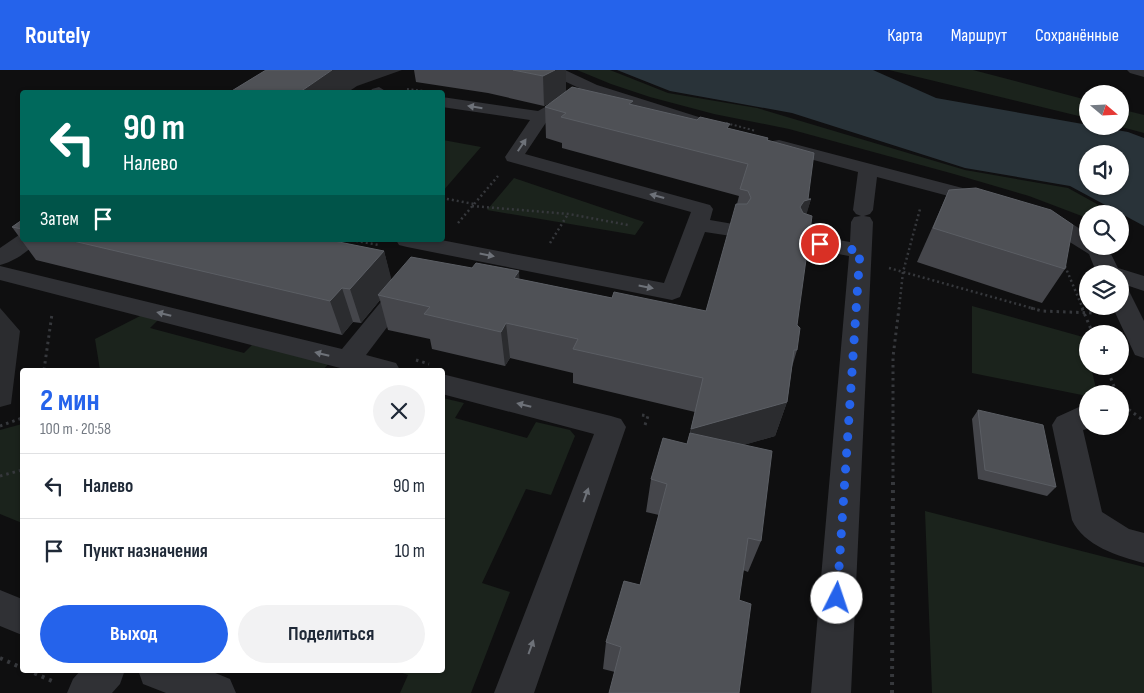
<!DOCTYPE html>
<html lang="ru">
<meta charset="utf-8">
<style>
:root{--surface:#fff;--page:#f2f2f3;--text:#1f2937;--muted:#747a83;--line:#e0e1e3;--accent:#2563eb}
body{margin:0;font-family:"Sofia Sans Condensed",sans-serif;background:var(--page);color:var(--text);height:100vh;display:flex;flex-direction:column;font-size:19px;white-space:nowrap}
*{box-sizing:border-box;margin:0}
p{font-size:16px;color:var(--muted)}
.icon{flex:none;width:28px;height:28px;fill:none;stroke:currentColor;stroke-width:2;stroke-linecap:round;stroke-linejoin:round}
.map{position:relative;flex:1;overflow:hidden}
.drawer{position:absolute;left:20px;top:298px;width:425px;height:305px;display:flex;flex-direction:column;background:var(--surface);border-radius:5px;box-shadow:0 1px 4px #0004}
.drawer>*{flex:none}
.hud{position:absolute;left:20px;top:20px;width:425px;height:152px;border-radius:5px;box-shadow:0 1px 4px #0004;background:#00695c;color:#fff;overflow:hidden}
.needle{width:32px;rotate:109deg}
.fabs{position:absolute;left:1079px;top:15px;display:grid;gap:10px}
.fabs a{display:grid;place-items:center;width:50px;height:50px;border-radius:50%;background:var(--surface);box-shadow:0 1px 4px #0004;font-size:25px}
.pin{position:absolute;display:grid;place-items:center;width:42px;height:42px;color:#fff;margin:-21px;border:2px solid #fff;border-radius:50%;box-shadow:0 1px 5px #0007}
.me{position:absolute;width:55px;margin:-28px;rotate:4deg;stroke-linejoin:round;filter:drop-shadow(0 0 4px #0008)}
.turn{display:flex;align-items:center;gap:18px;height:105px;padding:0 20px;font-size:22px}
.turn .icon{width:65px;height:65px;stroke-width:2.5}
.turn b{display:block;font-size:35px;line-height:42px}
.then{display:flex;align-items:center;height:48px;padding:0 20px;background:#0003;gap:10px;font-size:19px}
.round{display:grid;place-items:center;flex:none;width:52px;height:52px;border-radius:26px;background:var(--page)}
.headline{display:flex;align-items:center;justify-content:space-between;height:85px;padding:0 20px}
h1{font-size:30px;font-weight:700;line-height:38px;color:var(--accent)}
.button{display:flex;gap:10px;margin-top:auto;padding:10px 20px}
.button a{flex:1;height:58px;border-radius:30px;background:var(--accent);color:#fff;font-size:20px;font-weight:700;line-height:58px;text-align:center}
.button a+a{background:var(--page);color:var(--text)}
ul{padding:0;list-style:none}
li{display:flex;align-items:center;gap:15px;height:65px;padding:0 20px;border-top:1px solid var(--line)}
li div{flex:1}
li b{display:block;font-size:19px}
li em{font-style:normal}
header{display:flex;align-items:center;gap:30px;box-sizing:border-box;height:70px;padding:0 25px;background:var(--accent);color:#fff}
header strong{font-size:24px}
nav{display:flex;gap:28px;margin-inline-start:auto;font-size:18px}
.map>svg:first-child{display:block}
.green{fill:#1b231c}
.water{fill:#293339;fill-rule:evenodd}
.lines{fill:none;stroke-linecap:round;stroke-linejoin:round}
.path-far3{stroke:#36383c;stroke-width:2;stroke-dasharray:2 2.5;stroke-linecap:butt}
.path-far2{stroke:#36383c;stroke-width:2.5;stroke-dasharray:2 3;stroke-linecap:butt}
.path-far1{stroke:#36383c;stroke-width:3;stroke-dasharray:2.5 4;stroke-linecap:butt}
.path{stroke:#36383c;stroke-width:4;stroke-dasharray:3 5;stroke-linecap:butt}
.minor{fill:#303135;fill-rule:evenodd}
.wall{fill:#45464b}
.shaded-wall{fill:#2b2c2f}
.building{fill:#4f5156;stroke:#5b5e64}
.oneway{fill:#6e7279}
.route{stroke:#2563eb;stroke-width:9;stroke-dasharray:0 16.2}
</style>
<header>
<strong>Routely</strong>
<nav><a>Карта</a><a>Маршрут</a><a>Сохранённые</a></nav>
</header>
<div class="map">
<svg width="1144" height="623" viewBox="0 0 1144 623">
<rect width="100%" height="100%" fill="#0f0f10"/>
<!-- green -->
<path class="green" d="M577,0H610L668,23L757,38L965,100L1068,118L1115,144H1088L1087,148L1029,126L954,104L789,59L714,44L650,27L611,14Z
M889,0H973L1087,30V48Z
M1120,39L1144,45V63L1118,56H1120Z
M443,70L481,77L443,121L442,70Z
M514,108L644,152L635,165L487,140Z
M972,236L1083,267L1087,283L1088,296H1091L1097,324H1088L1087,326L972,303Z
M142,245L158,250L150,258L244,283L252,275L330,292L323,300H100L95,269Z
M443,328L464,333L455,348L527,368L536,352L570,360L575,366L551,425L526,419L482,513L510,522L471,623H400L408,605L394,600H442Z
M22,354V453L0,444V360Z
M925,441L1144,497V623H932Z"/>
<!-- water -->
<path class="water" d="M617,0H873L936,28L1128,62L1144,68V156L1070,116L965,98L792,43L670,21ZM1088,84H1120V116H1088Z"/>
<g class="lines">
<!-- path-far3 -->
<path class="path-far3" d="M407,19L425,21
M726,53L756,61"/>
<!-- path-far2 -->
<path class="path-far2" d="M442,128L474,134
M472,136L569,144L628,155
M458,153L498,106
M351,170L379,175
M550,173L568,144
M1065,196L1083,239
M889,198L1035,239
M899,239L903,202L920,139"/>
<!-- path-far1 -->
<path class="path-far1" d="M1031,238L1042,241L1094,243
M1082,238L1093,264
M416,290L429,294
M1106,296L1117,324
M44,300L52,244
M1120,330L1123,335L1144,351
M642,345L648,346L644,358
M0,356L22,348
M0,406L22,400
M893,408V287L899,238"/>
<!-- path -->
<path class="path" d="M0,588L22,598
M27,600L52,611
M892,623L893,407"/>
<!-- minor -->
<path class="minor" d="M544,0H565L597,15L705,49L708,53L705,57H693L593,24L547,51L525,84L710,135L713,139L710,150L739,155L742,160L739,165L731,166L705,162L680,227L672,230L407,177L399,175L396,170H441L664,213L691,142L507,91L505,87L530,50L442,37V27L538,41L579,18L547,3Z
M1127,0H1144V7L1130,3Z
M379,17L387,22H370L372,19Z
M779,70L993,126L996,130L993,134L986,136L877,107L873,140L870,144L864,146L870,147L873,152L851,623H811L849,186L795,176L792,171L795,166L803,164L850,172L851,152L854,147L861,146L856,144L853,140L858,102L773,79L770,75L773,71Z
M1039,142L1063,148L1088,164V176H1107L1118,198L1144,206V221L1120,213V204H1097L1089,184L1047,158L1032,152L1028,148L1032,144Z
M19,165H22V170H38C30,181 13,192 0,195V178Z
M0,196L342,279L399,210L407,208L415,210L419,215L366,285L396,293L400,300H348L0,210Z
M1120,218L1129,221L1144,251V288L1135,285L1112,236H1120Z
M442,304L611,346L621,349L626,357L534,623H494L594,364L442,324Z
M1079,337L1088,338V356H1099L1083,360L1102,442L1129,459L1144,463V493C1118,486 1084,476 1072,450L1052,355L1057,347Z
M0,520L22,529V565L0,556Z
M81,600H125L120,614L112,623H67L73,609Z
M138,600H208L230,609L236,623H166L143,614Z"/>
</g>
<!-- wall -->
<path class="wall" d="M414,0H566V21L633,35L768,68V70L808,129H811L806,144L797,255V280L792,297L787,332L775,366L743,375L761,471L748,502L743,500L615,602L603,599L606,572L640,515L659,445L646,442L651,409L687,374L695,342L573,313V303L510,288L505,296L432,279L430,269L388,260L380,230L361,253L353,252L342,265L36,190L12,157L22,150V170H329L384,181L391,210L519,209L612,228L706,241L737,134L739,126L562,78V73L546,68L545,37L556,29L544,36L488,23L416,12Z
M949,120L1065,199L1042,233L917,192Z
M978,340L1056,417L1047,426L978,409L972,349Z"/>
<!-- shaded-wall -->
<path class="shaded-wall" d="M332,0H402L357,16L348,22H300Z
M555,0H566V23L544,36L543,6Z
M811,129L801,163L800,137L804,131Z
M384,181L393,215L378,225L380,230L361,253L350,219Z
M519,201L521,236L514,208Z
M342,218L353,252L342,265L330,231Z
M0,238L20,261L11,334L0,337Z
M506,253L510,288L505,296L501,262Z
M787,332L775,366L684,392L691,359Z"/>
<!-- building -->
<path class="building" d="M266,0H332L300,22H230Z
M513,0H555L543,6Z
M572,17L633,31L629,34L697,50L700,47L730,54L727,58L768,68L767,70L814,83L808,129H811L804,131L800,137L803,143L812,146L797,255L800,258L797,280H794L787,332L691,359L703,308L573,279L578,269L506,253L501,262L424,244L430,237L378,225L411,187L472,198L476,193L519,201L514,208L612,228L614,222L706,241L736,134H747L751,128L748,121L740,119L748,94L561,47L566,43L545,37Z
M976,118L1051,140L1073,155L1065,199L933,158L949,120Z
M22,150V159L12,157Z
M69,170H329L384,181L350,219L342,218L330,231Z
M978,340L1043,355L1056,417L985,400Z
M690,363L772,381L761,471L748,468L739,530L751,534L739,623H609L621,577L606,572L624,511L640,515L667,414L651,409L663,368L687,374Z"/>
<!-- one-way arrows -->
<defs><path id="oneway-solid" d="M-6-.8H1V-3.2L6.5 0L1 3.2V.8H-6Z" transform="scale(1.25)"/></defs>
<g class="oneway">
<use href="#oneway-solid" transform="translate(475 37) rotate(-171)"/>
<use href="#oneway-solid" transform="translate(522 75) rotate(-56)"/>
<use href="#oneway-solid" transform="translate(657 126) rotate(-165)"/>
<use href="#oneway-solid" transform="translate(487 185) rotate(11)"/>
<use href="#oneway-solid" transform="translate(646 217) rotate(11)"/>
<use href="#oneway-solid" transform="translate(164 244) rotate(-166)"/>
<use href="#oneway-solid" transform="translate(322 284) rotate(-166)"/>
<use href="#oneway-solid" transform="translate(524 335) rotate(-166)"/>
<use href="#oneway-solid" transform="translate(586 425) rotate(-70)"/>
<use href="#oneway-solid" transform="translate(531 577) rotate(-70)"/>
</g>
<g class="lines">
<!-- route -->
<path class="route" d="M820,174L860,181L837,528"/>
</g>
</svg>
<div class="fabs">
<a><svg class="needle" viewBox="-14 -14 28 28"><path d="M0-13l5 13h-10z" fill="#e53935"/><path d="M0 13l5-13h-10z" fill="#747a83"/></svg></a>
<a><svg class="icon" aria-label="sound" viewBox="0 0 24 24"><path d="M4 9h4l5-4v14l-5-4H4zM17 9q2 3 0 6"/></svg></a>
<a><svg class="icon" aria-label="search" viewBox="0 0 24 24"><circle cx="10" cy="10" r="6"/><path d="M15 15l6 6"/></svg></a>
<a><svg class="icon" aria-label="layers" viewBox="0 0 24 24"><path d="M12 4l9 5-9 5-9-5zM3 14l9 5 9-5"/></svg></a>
<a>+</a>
<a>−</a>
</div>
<div class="pin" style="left:820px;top:174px;background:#d93025"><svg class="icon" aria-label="arrive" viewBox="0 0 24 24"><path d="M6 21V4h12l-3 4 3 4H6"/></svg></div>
<svg class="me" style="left:837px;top:528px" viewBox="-20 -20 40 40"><circle r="19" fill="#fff"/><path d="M0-13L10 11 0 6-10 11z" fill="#2563eb"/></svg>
<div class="hud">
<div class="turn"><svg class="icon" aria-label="left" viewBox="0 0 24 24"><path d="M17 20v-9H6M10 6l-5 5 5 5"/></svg><div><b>90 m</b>Налево</div></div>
<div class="then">Затем<svg class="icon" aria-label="arrive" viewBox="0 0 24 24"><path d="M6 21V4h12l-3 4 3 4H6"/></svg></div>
</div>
<section class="drawer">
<div class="headline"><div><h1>2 мин</h1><p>100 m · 20:58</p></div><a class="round"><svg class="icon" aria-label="close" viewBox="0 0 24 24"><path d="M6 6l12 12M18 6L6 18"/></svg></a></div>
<ul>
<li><svg class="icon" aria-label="left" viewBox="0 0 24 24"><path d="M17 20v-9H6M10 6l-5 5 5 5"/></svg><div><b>Налево</b></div><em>90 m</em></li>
<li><svg class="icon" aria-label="arrive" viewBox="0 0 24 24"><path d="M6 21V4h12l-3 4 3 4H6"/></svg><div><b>Пункт назначения</b></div><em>10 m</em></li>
</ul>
<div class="button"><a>Выход</a><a>Поделиться</a></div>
</section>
</div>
